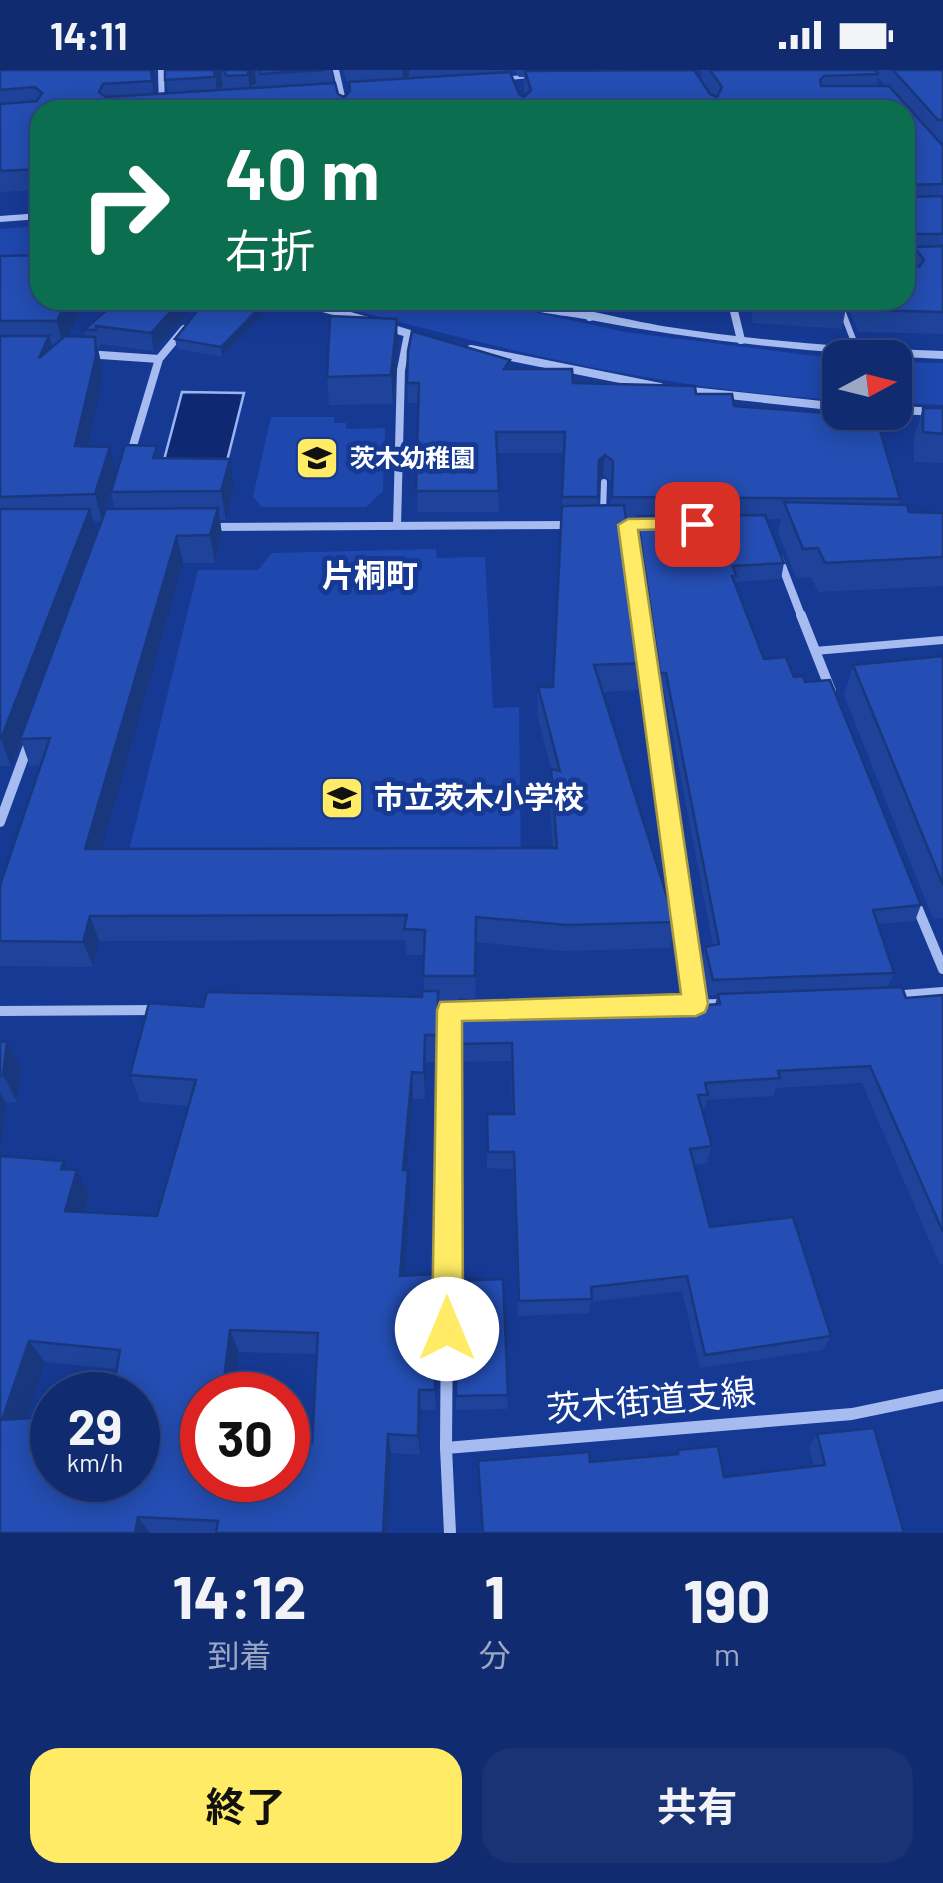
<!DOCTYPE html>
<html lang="ja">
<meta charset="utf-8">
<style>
:root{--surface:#102b6f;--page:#193374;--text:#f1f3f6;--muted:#9ca7c3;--line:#304782;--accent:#ffeb66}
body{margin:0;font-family:Barlow,"Noto Sans JP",sans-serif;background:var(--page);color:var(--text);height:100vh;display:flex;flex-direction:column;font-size:38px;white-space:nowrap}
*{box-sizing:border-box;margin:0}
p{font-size:32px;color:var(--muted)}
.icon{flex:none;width:55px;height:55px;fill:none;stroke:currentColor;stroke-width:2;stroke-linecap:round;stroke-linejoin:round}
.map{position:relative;height:1463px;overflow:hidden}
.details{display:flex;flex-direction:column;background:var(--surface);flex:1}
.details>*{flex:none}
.guide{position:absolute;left:30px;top:30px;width:885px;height:210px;border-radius:30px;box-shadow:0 5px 25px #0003,0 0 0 2px var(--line);background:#0b6e4f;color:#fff;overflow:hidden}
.needle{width:65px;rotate:83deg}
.buttons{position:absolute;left:822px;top:270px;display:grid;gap:20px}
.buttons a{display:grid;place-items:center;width:90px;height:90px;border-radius:20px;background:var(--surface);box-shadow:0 5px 25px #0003,0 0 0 2px var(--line);font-size:50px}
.speed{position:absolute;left:30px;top:1302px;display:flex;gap:20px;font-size:50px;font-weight:700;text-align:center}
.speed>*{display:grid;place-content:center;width:130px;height:130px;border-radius:50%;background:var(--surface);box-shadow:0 5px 25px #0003,0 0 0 2px var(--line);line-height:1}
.speed small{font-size:25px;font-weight:400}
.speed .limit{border:15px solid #d22;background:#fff;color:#111}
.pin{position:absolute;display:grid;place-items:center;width:85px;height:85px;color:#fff;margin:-42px;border-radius:20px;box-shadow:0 5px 15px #0006}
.me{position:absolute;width:110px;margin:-55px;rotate:0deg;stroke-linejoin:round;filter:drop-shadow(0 0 8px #0008)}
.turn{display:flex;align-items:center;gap:35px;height:210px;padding:0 30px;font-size:45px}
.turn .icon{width:130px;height:130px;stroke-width:2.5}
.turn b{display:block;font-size:70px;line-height:85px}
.eta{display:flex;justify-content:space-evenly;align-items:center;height:170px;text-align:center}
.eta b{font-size:60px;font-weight:700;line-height:70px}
.primary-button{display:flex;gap:20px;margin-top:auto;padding:20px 30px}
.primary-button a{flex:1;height:115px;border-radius:30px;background:var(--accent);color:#111;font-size:40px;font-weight:700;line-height:115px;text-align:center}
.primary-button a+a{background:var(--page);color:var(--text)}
.status{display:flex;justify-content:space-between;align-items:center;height:70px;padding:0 50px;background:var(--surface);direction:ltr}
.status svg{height:28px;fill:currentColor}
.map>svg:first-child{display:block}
.green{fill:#1e48ae}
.water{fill:#0e2971;stroke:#99b5f4;stroke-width:2.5}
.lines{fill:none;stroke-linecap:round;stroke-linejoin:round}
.stream{fill:#99b5f4;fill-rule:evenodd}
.service-far1{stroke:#a6bcf1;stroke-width:6}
.service{stroke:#a6bcf1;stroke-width:8}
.minor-far3{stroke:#a6bcf1;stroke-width:6}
.minor-far2{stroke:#a6bcf1;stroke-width:8}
.minor-far1{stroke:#a6bcf1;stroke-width:10}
.minor{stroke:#a6bcf1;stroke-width:12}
.tertiary{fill:#a6bcf1;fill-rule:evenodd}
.wall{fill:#1f439a;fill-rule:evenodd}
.shaded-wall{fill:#19377d}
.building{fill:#244eb3;stroke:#19377d;stroke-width:2.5;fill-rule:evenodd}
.route{fill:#ffeb66;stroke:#a69942;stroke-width:2.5}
.labels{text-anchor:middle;stroke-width:10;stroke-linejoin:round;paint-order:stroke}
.far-poi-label{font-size:25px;font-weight:bold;fill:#fff;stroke:#163994;text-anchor:start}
.poi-label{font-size:30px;font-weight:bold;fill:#fff;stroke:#163994;text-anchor:start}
.neighbourhood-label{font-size:32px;font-weight:bold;fill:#fff;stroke:#163994}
.near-street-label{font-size:35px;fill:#fff;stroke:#163994}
</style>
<div class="status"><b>14:11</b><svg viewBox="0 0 49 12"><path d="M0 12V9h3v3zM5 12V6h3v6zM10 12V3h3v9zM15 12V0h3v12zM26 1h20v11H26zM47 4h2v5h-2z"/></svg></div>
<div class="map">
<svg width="943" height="1463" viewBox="0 0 943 1463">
<rect width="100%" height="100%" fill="#163994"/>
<!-- green -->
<path class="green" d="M40,156V186L0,185V159Z
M317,230H476L625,262L840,289V330C661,320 490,277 317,230Z
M895,292L943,293V335L895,333Z
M271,347H334V353H346V359L385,358L383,421L366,437H261L253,426Z
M436,479L437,488L485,487L493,638L519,637L521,796L124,801L198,500H258L272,483Z"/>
<!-- water -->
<path class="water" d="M182,322L244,323L227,391L164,390Z"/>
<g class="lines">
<!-- stream -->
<path class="stream" d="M541,4L544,6L543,7L496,11L493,9L496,7Z"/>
<!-- service-far1 -->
<path class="service-far1" d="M843,243L858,282
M603,443L604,412
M627,455L640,548"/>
<!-- service -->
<path class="service" d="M640,545L695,935
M815,581L943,570"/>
<!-- minor-far3 -->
<path class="minor-far3" d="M161,0L162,40
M336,0L345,40
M295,230L327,239
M588,230L589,239
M731,230L733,239"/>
<!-- minor-far2 -->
<path class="minor-far2" d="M319,237L368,251
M589,237L590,247
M733,237L741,270
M384,256L420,267
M471,279L660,317
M86,284L159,289
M682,320L840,337
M895,340L943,342
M129,389L159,289L184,259
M397,456L401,300L408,264
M209,457L572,455
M779,488L802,548"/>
<!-- minor-far1 -->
<path class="minor-far1" d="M801,545L831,621
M0,752L29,673
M915,832L943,899
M891,926L943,922
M561,937L724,934
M426,940L469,939
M0,941L159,940
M449,947V940"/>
<!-- minor -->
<path class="minor" d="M449,944L446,1378L450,1463
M446,1378L852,1344L943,1325"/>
<!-- tertiary -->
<path class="tertiary" d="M40,143V149L0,152V146Z
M504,230C556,230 617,249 669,257C760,271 851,278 943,281V289C823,284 704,272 585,249C560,245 525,242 504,230Z"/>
</g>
<!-- wall -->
<path class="wall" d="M0,0H154L155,24L168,23L165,0H332L333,13L338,24L344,27L350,22L343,0H505V2L519,24L524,27L526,26L524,21V7H519L514,0H694L711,24L701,9L702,0H943V71H938L943,76V264L859,262L849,240L846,238L842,259L753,253L750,230H905V40H40V120L0,122ZM878,7L886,16H876Z
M0,186L40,230H86L69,266H85L84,260L118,230H200L154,281L100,274V278H98L101,293L102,313L88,376L116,404L160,388L234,418L226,450H220L222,465L215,493H183L101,779L553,778L549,726L551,699L537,644L538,617H553L564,383H497L499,442H417L419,333H408L407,313L510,299L573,313L696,324L734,336L828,349L900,429L898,435L909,442L943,443V516L818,522L811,507L796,508L778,462L781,449H767L784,493L781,509L735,512L764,589L794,607L921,835L915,851L878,854L894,903L888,917L906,928L943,925V1194L940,1195L862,1013L776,1018L774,1026L707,1030L703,1042L712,1076L707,1093L694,1095L710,1157L831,1266L823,1280L700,1298L682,1221L591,1232L589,1243L518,1246L513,1099L487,1098V1044H512L511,991L459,992V931H438L439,992H426L425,1029H413L407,1101L410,1126L404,1206L436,1204V1340H421L420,1385L391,1383L388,1463H0V1086L64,1091L68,1099L77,1100L89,1125L85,1142L157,1146L189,1036L140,1032L130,1005L203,937L422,927L424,921V885H406L405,870L99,871L93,897L0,896V815L40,695L30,696L21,670L11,696H0ZM603,405L611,411L610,436H597L599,410ZM111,422L115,439L104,443ZM626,448H637L635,462L658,620H664L713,875L705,877L701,893L709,925H718L715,934L575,944L475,938L476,872L564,881L670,878L675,852L603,622L643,620L647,593ZM93,451H101L96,464ZM239,1282L317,1284L312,1373L202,1410ZM45,1292L117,1299L138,1410L47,1380L48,1367L26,1348Z
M269,239L222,287L177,279L175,269Z
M398,277L393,334L329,335L327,307Z
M923,338H943V393L914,392V367Z
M943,586V848L933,849L844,625L853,595Z
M7,971L21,998L17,1032L6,1033L0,1084V972Z
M457,1211L508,1325L507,1339L456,1340Z
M817,1364L904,1463H482L478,1391L590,1392L676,1385L678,1380L724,1407L814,1396L809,1377Z"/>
<!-- shaded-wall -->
<path class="shaded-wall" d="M151,0H154L155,30L152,11Z
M215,0H221L223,16L218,19L217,26Z
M248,0H255L256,13L251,16L250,24Z
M403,0H409V5L403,15Z
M67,230H86L63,277L57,251Z
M181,230H200L154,281L151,263Z
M268,230L269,239L222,287L221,277Z
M397,249L398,277L393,334L391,305Z
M49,266L56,292L39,288Z
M95,267L101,293L102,313L82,403L75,376Z
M110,377L116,404L102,451L95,424Z
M605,385L603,405L597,411L599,390Z
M230,389L234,418L226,450L221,421Z
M218,438L222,465L215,493L210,465Z
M90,439L97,466L11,696L1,669Z
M177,466L183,493L94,806L85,779Z
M90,846L99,871L93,897L83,872Z
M425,965L426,992L425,1029L424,1003Z
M7,971L21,998L17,1032L3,1005Z
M412,1002L413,1029L405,1125L403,1100Z
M0,1022L6,1033L0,1084Z
M64,1091L74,1111L77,1100L89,1125L78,1165L65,1141L61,1099Z
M408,1101L410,1126L403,1228L400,1206Z
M436,1204L437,1227L436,1340L435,1320Z
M230,1260L239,1282L233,1325H222Z
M29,1271L45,1292L19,1370L2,1350Z
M419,1320L421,1340L420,1385L418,1366Z
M33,1348L48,1367L45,1398L30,1379Z
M388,1364L391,1383L388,1463H383Z
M138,1447L150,1463H135Z"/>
<!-- building -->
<path class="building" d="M0,0H151L152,11L103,14L99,22L106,27L335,13L338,24L344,27L350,21L349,12L510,2L519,24L524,27L531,20L525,1L694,0L710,24L717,27L722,17L710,0H875L878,4L824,6L820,10L821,16H889L943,76V114L908,115L905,120V40H40V99L0,101V34L37,31L42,23L35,17L0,20Z
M165,0H215L214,7L165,10Z
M223,0H248V5L227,6Z
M258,0H324L260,4Z
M893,0H943V50H938Z
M905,123L909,127L943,126V164H910L905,168Z
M943,176V242L865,240L860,230H905V178V185L919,197L924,190L914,177Z
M40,185V230H67L57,251H0V186Z
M118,230H181L151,263L96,256V260H84Z
M206,230H267L221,277L175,269Z
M757,230H844L847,237L757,231Z
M330,246L397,249L391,305L327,307Z
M412,261L510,290L504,299H572L573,313L695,316L696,324H732L734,336L827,343L828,349L877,350L900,429L612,427L613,391L605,385L599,390L598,427H562L565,362H496L499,421H416L419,313H407L408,281Z
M0,266H49L39,288L65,266L95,267L96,286L75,376L110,377L95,424L0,427Z
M923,338H943V364L923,362Z
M125,375L157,376L153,388L230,389L221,421L111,422Z
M784,432L907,435L909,442L943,443V487L825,493L818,478L803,479Z
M624,435L647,593L594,595L675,852L567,855L476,847L475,906H423L425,860L404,859L407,845L90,846L83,872L0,871V815L50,668L20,669L106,439L218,438L210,465L177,466L85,779L557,778L551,699L560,701L538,617H553L562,436Z
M0,439H90L1,669H0Z
M765,445L784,493L733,496L736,506H732L764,589L786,587L794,607L803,606L805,612L830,610L921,835L873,840L894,903L713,910L705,877L719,874L666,603H660L637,446Z
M943,586V815L853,595Z
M902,917L906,928L943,925V1162L870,996L778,1001L780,1008L705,1013L708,1025H698L712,1076L690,1079L710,1157L793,1147L831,1266L705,1285L687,1206L591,1217L592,1229L519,1231L514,1082H488L487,1044H514L512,973L458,974L459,930H475V938L574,937L575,944L720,934L718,924Z
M422,921H438V965H425L424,1003L412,1002L403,1100L408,1101L400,1206L436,1204L435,1320H419L418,1366L388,1364L383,1463H216L218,1451L138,1447L135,1463H0V1086L64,1091L61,1099L77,1100L65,1141L157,1146L196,1010L130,1005L149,933L203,937L207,922L422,927ZM230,1260L318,1263L312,1373H288V1410H202V1325H222ZM29,1271L120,1280L112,1325H138V1410H52V1380L30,1379L33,1348L2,1350Z
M7,971L3,1005L0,1006V972Z
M503,1209L508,1325L456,1326L457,1211Z
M874,1358L904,1463H483L478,1391L589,1382L590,1392L678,1384V1380L718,1376L724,1407L825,1395L817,1364Z"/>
<!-- route -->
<path class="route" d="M697,448L707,454L704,458L638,460L708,934L705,942L696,946L462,951L463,1259L458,1270L447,1274L436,1270L432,1259L437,940L440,932L681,924L618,455L628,449Z"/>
<!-- icons -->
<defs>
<g id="school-square" transform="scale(2.25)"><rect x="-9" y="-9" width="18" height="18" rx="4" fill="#ffeb66" stroke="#163994"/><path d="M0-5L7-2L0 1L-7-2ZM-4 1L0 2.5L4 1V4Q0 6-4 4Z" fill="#111"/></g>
</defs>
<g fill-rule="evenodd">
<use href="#school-square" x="317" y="388"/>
<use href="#school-square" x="342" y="728"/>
</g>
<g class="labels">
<!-- far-poi labels -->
<g class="far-poi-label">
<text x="350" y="397">茨木幼稚園</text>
</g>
<!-- poi labels -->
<g class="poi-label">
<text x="374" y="738">市立茨木小学校</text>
</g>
<!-- neighbourhood labels -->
<g class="neighbourhood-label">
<text x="370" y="517">片桐町</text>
</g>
<!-- near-street labels -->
<g class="near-street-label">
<text transform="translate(651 1331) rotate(-5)" y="12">茨木街道支線</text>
</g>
</g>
</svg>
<div class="buttons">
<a><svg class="needle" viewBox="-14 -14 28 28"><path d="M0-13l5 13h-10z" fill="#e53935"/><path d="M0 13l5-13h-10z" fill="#9ca7c3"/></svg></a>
</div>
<div class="speed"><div>29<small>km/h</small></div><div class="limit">30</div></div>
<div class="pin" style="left:697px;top:454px;background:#d93025"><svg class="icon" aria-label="arrive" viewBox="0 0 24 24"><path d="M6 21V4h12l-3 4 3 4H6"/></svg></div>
<svg class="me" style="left:447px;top:1259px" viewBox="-20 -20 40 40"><circle r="19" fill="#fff"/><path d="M0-13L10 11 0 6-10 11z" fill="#ffeb66"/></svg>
<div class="guide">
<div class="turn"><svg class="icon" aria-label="right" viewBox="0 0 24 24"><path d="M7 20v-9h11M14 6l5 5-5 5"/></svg><div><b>40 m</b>右折</div></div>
</div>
</div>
<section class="details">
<div class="eta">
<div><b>14:12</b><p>到着</p></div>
<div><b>1</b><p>分</p></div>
<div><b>190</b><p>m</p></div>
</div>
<div class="primary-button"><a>終了</a><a>共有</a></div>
</section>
